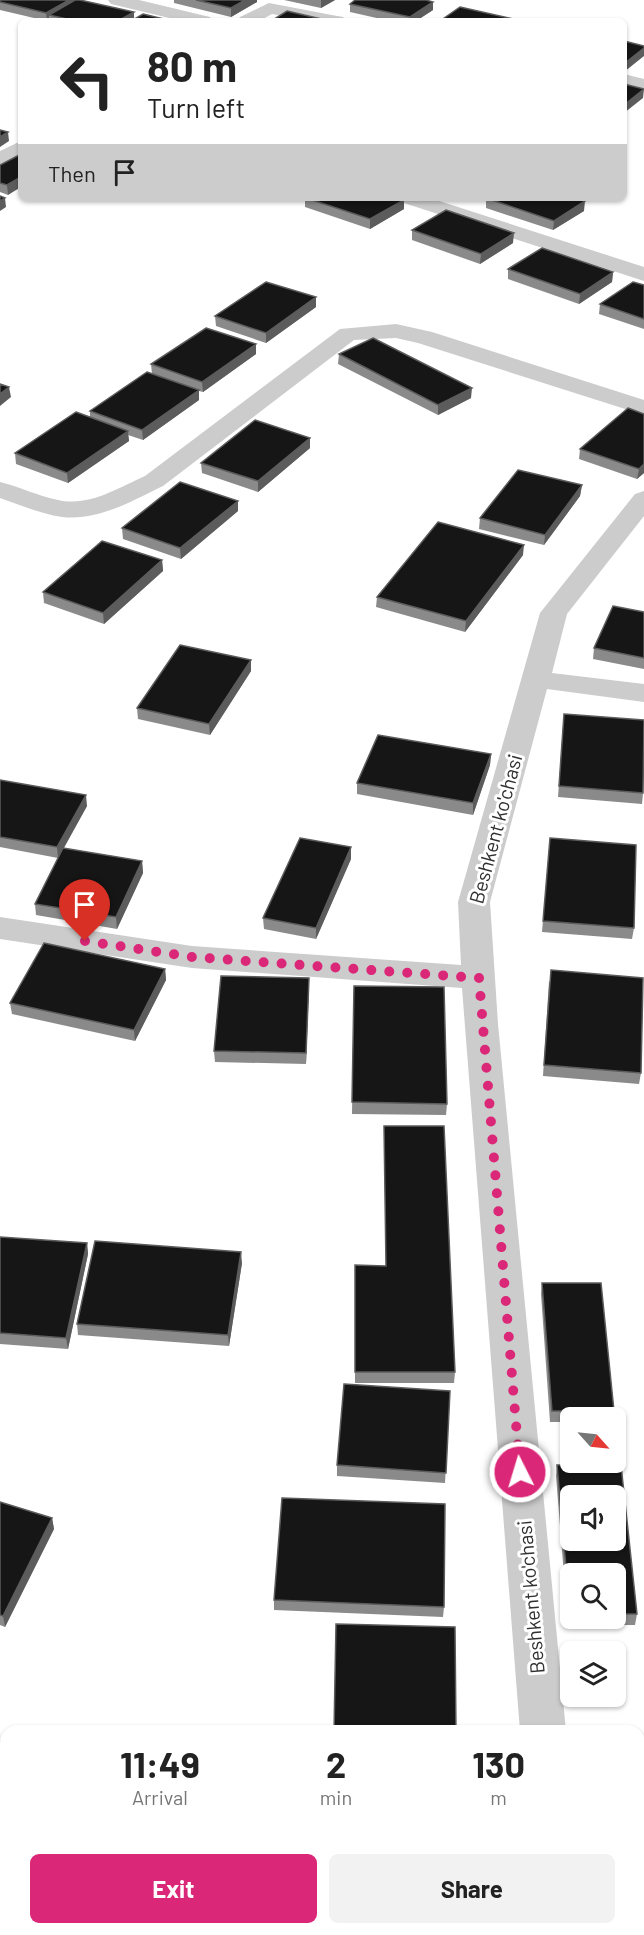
<!DOCTYPE html>
<style>
:root{--surface:#fff;--page:#f2f2f2;--text:#222;--muted:#767676;--accent:#db2777}
body{margin:0;font-family:Barlow,sans-serif;background:var(--page);color:var(--text);height:100vh;display:flex;flex-direction:column;font-size:22px;white-space:nowrap}
*{box-sizing:border-box;margin:0}
p{font-size:20px;color:var(--muted)}
.icon{flex:none;width:33px;height:33px;fill:none;stroke:currentColor;stroke-width:2;stroke-linecap:round;stroke-linejoin:round}
.map{position:relative;flex:1;overflow:hidden}
.side{position:absolute;left:0px;top:1725px;width:645px;height:210px;display:flex;flex-direction:column;background:var(--surface);border-radius:18px 18px 0 0;box-shadow:0 2px 4px #0004}
.side>*{flex:none}
.top-card{position:absolute;left:18px;top:18px;width:609px;height:183px;border-radius:9px;box-shadow:0 2px 4px #0004;background:#fff;color:var(--text);overflow:hidden}
.needle{width:39px;rotate:117deg}
.buttons{position:absolute;left:560px;top:1407px;display:grid;gap:12px}
.buttons a{display:grid;place-items:center;width:66px;height:66px;border-radius:9px;background:var(--surface);box-shadow:0 2px 4px #0004;font-size:30px}
.pin{position:absolute;display:grid;place-items:center;width:51px;height:51px;color:#fff;margin:-62px -26px;border-radius:50% 50% 50% 0;rotate:-45deg;box-shadow:0 0 6px #0007}
.pin .icon{rotate:45deg}
.me{position:absolute;width:66px;margin:-33px;rotate:355deg;stroke-linejoin:round;filter:drop-shadow(0 0 4px #0008)}
.turn{display:flex;align-items:center;gap:21px;height:126px;padding:0 30px;font-size:27px}
.turn .icon{width:78px;height:78px;stroke-width:2.5}
.turn b{display:block;font-size:42px;line-height:51px}
.then{display:flex;align-items:center;height:57px;padding:0 30px;background:#0003;gap:12px;font-size:22px}
.eta{display:flex;justify-content:space-evenly;align-items:center;height:102px;text-align:center}
.eta b{font-size:36px;font-weight:700;line-height:42px}
.button{display:flex;gap:12px;margin-top:auto;padding:12px 30px}
.button a{flex:1;height:69px;border-radius:9px;background:var(--accent);color:#fff;font-size:24px;font-weight:700;line-height:69px;text-align:center}
.button a+a{background:var(--page);color:var(--text)}
.map>svg:first-child{display:block}
.lines{fill:none;stroke-linecap:round;stroke-linejoin:round}
.minor{fill:#ccc;fill-rule:evenodd}
.wall{fill:#8a8a8a;fill-rule:evenodd}
.shaded-wall{fill:#5c5c5c}
.building{fill:#161616;stroke:#5c5c5c;stroke-width:1.5;fill-rule:evenodd}
.route{stroke:#db2777;stroke-width:10;stroke-dasharray:0 18}
.labels{text-anchor:middle;stroke-width:6;stroke-linejoin:round;paint-order:stroke}
.street-label{font-size:20px;fill:#2f2f2f;stroke:#fff}
</style>
<div class="map">
<svg width="644" height="1935" viewBox="0 0 644 1935">
<rect width="100%" height="100%" fill="#fff"/>
<g class="lines">
<!-- minor -->
<path class="minor" d="M108,0H139L210,17L213,21H182L111,4Z
M269,3L337,16L343,17L346,21H309L272,14L259,21H237L240,17Z
M624,74L644,79V91L624,86Z
M21,141V155L0,165V151Z
M398,198H430L644,267V281L401,202Z
M396,324L432,332L644,400V415L418,343L396,338L354,340L163,486C132,501 98,521 62,517C41,514 20,505 0,498V482C20,487 38,496 58,500C89,507 118,488 145,476L340,329Z
M644,491V516L567,614L552,673L644,684V702L547,689L490,902L498,1024L566,1731H520L462,988L192,968L0,939V917L192,946L461,965L458,902L540,613L635,494Z
M0,1741L6,1742V1786L0,1785Z
M639,1894L644,1896V1935H622L619,1929H639Z"/>
</g>
<!-- wall -->
<path class="wall" d="M0,0H75L134,12V19L172,21H49V20L47,21L0,10Z
M174,0H257V2L231,17L174,3Z
M284,0H335L321,8Z
M433,2V10L416,21H390L350,12V4Z
M21,154L8,195L0,192V165Z
M305,198L404,209L370,229L305,207Z
M486,198L584,211L553,230L486,208Z
M412,230L513,243L480,264L412,240Z
M508,269L613,272L612,282L579,304L508,279Z
M644,285V329L599,314L600,304Z
M316,307L266,343L216,326L215,316Z
M256,344V354L203,392L199,391V400L143,440L128,435L129,441L68,483L16,464L15,453L90,417V411L152,374L151,364Z
M339,354L471,398L438,415L338,364Z
M628,408L644,473L637,479L579,459L580,449Z
M310,438V448L258,492L202,473L201,463Z
M582,485L580,496L544,545L479,529L480,518Z
M238,511L181,559L123,539L122,528Z
M523,555L465,632L376,607L377,597Z
M162,560L163,571L104,624L44,603L43,592Z
M644,612V669L593,659L594,648Z
M251,671L210,735L138,719L137,708Z
M563,725L643,793L642,804L558,797Z
M491,754L490,765L473,815L357,794V783Z
M0,780L87,806L64,848L142,861L143,873L117,929L36,915L35,904L58,858L0,847Z
M550,838L634,928L632,939L542,932Z
M351,859L316,939L264,929L263,918Z
M165,969L166,980L135,1041L12,1014L10,1003Z
M309,978L306,1064L215,1062L214,1051Z
M549,981L641,1073L639,1084L543,1076Z
M354,986L447,1104L446,1115L352,1114Z
M384,1126L455,1372L454,1383H355V1265L386,1266Z
M0,1237L87,1243L88,1254L68,1349L0,1344Z
M242,1263L229,1346L78,1335L77,1324Z
M542,1283L614,1411L613,1418H570V1422H550L541,1294Z
M450,1391L445,1483L337,1476V1465Z
M557,1465L637,1614L635,1625H568L556,1476ZM570,1574H615V1618H570Z
M0,1502L52,1518L54,1529L5,1627L0,1625Z
M274,1600L444,1607L443,1617L274,1610Z"/>
<!-- shaded-wall -->
<path class="shaded-wall" d="M69,0H75V6L49,15V20L47,21L46,13Z
M245,0H257V2L231,17V8Z
M321,0H335L321,8Z
M433,2V10L416,21H410V17Z
M134,12V21H118Z
M644,48V56L624,72L625,63Z
M644,89L643,98L624,113V105Z
M8,132L9,141L0,147V137Z
M21,177V187L8,195L7,185Z
M5,198L6,207L0,211V201Z
M404,200V209L370,229V219Z
M585,201L584,211L553,230L554,221Z
M514,233L513,243L480,264L481,254Z
M613,272L612,282L579,304L580,294Z
M316,297V307L266,343V333Z
M256,344V354L203,392L202,382Z
M9,387L11,397L0,406V394Z
M472,388L471,398L438,415V405Z
M199,390V400L143,440L142,430Z
M128,431L129,441L68,483L67,473Z
M310,438V448L258,492V481Z
M644,464V473L637,479L639,469Z
M582,485L580,496L544,545L545,535Z
M238,501V511L181,559L180,548Z
M524,545L523,555L465,632L466,621Z
M162,560L163,571L104,624L103,613Z
M251,660V671L210,735L209,724Z
M491,754L490,765L473,815V803Z
M86,795L87,806L58,858L57,847Z
M351,847V859L316,939V928Z
M142,861L143,873L117,929L116,917Z
M165,969L166,980L135,1041L134,1030Z
M309,978V989L306,1064V1053Z
M87,1243L88,1254L68,1349L66,1338Z
M241,1252L242,1263L229,1346L228,1335Z
M52,1518L54,1529L5,1627L3,1616Z"/>
<!-- building -->
<path class="building" d="M0,0H69L46,13L0,2Z
M75,0H80L134,12L118,21H76L49,15Z
M196,0H245L231,8Z
M355,0H426L433,2L410,17L350,4Z
M460,7L522,21H440Z
M287,11L330,21H271Z
M143,14L172,21H131Z
M624,41L644,46V48L625,63L624,62Z
M624,84L644,89L624,105Z
M0,130L8,132L0,137Z
M21,154V177L7,185L0,183V165Z
M0,196L5,198L0,201Z
M306,198H398L404,200L370,219Z
M486,198H575L585,201L554,221Z
M446,210L514,233L481,254L412,230Z
M542,248L613,272L580,294L508,269Z
M266,282L316,297L266,333L215,316Z
M633,282L644,285V319L600,304Z
M206,328L256,344L202,382L151,364Z
M373,338L472,388L438,405L339,354Z
M147,372L199,390L142,430L90,411Z
M0,384L9,387L0,394Z
M628,408L644,414V464L639,469L580,449Z
M76,412L128,431L67,473L15,453Z
M255,420L310,438L258,481L201,463Z
M518,470L582,485L545,535L480,518Z
M180,482L238,501L180,548L122,528Z
M438,522L524,545L466,621L377,597Z
M102,541L162,560L103,613L43,592Z
M613,606L644,612V658L594,648Z
M180,645L251,660L209,724L137,708Z
M564,714L644,720L643,793L559,786Z
M378,735L491,754L473,803L357,783Z
M0,780L86,795L57,847L0,837Z
M300,838L351,847L316,928L263,918Z
M550,838L636,845L634,928L543,921Z
M63,848L142,861L116,917L35,904Z
M44,943L165,969L134,1030L10,1003Z
M551,970L643,978L641,1073L544,1065Z
M221,976L309,978L306,1053L214,1051Z
M354,986L444,987L447,1104L352,1102Z
M384,1126H444L455,1372H355V1265L386,1266Z
M0,1237L87,1243L66,1338L0,1333Z
M95,1241L241,1252L228,1335L77,1324Z
M542,1283H601L614,1411H552Z
M344,1384L450,1391L446,1473L337,1465Z
M557,1465H621L637,1614H615V1574H570V1614ZM570,1496H615V1540H570Z
M282,1498L445,1504L444,1607L274,1600Z
M0,1502L52,1518L3,1616L0,1615Z
M336,1624L455,1627L456,1731H334Z"/>
<g class="lines">
<!-- route -->
<path class="route" d="M85,941L192,957L479,978L520,1472"/>
</g>
<g class="labels">
<!-- street labels -->
<g class="street-label">
<text transform="translate(496 829) rotate(-75)" y="7">Beshkent ko'chasi</text>
<text transform="translate(531 1597) rotate(-95)" y="7">Beshkent ko'chasi</text>
</g>
</g>
</svg>
<div class="buttons">
<a><svg class="needle" viewBox="-14 -14 28 28"><path d="M0-13l5 13h-10z" fill="#e53935"/><path d="M0 13l5-13h-10z" fill="#767676"/></svg></a>
<a><svg class="icon" aria-label="sound" viewBox="0 0 24 24"><path d="M4 9h4l5-4v14l-5-4H4zM17 9q2 3 0 6"/></svg></a>
<a><svg class="icon" aria-label="search" viewBox="0 0 24 24"><circle cx="10" cy="10" r="6"/><path d="M15 15l6 6"/></svg></a>
<a><svg class="icon" aria-label="layers" viewBox="0 0 24 24"><path d="M12 4l9 5-9 5-9-5zM3 14l9 5 9-5"/></svg></a>
</div>
<div class="pin" style="left:85px;top:941px;background:#d93025"><svg class="icon" aria-label="arrive" viewBox="0 0 24 24"><path d="M6 21V4h12l-3 4 3 4H6"/></svg></div>
<svg class="me" style="left:520px;top:1472px" viewBox="-20 -20 40 40"><circle r="17" fill="#db2777" stroke="#fff" stroke-width="3"/><path d="M0-11L8 9 0 5-8 9z" fill="#fff"/></svg>
<div class="top-card">
<div class="turn"><svg class="icon" aria-label="left" viewBox="0 0 24 24"><path d="M17 20v-9H6M10 6l-5 5 5 5"/></svg><div><b>80 m</b>Turn left</div></div>
<div class="then">Then<svg class="icon" aria-label="arrive" viewBox="0 0 24 24"><path d="M6 21V4h12l-3 4 3 4H6"/></svg></div>
</div>
<section class="side">
<div class="eta">
<div><b>11:49</b><p>Arrival</p></div>
<div><b>2</b><p>min</p></div>
<div><b>130</b><p>m</p></div>
</div>
<div class="button"><a>Exit</a><a>Share</a></div>
</section>
</div>
